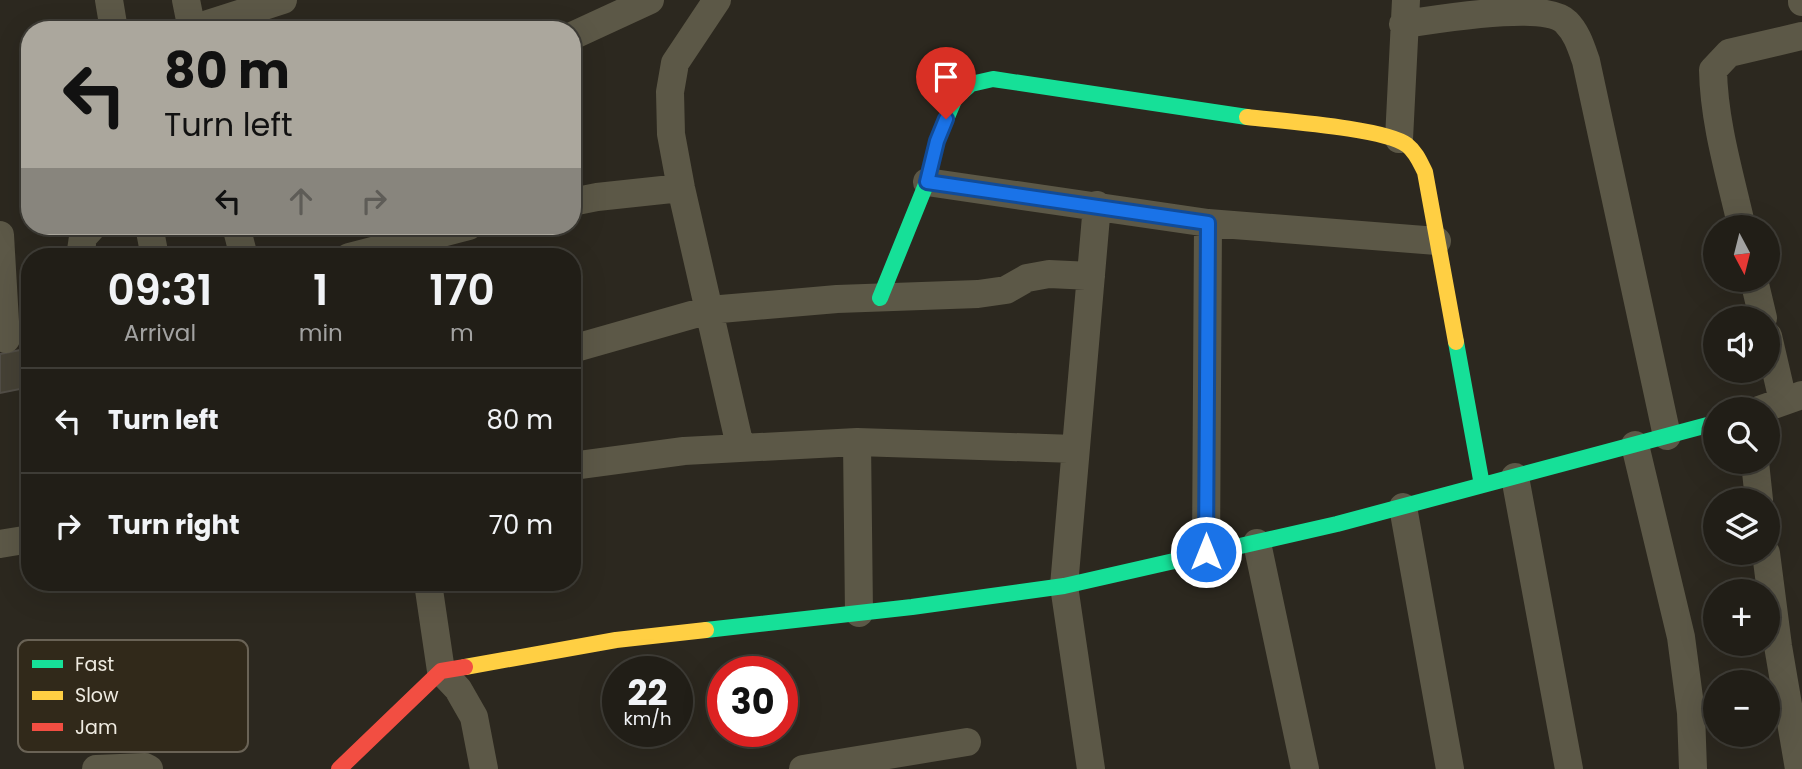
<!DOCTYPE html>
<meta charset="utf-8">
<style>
:root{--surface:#211e17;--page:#292720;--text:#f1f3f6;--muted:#a2a2a1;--line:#3e3c36}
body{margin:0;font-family:Poppins,sans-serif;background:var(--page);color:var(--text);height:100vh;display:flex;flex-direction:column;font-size:26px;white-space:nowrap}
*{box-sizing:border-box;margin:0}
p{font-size:23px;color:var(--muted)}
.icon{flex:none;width:38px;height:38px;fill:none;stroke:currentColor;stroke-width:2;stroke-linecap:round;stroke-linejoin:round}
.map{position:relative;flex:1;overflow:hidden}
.side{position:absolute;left:21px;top:248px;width:560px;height:343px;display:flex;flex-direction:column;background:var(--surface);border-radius:28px;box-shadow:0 7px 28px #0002,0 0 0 2px var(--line)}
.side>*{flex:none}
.guide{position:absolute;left:21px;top:21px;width:560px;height:214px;border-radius:28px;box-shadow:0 7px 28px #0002,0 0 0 2px var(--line);background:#aba79d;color:#111;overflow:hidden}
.needle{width:46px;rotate:173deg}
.tools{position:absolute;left:1703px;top:215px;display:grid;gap:14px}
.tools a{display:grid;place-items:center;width:77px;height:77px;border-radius:50%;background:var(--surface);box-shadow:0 7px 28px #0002,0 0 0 2px var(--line);font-size:35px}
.speed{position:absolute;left:602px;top:656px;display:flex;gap:14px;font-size:35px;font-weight:700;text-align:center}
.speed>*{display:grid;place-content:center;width:91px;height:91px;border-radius:50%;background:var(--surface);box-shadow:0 7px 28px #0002,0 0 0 2px var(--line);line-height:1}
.speed small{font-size:18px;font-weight:400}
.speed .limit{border:10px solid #d22;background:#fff;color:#111}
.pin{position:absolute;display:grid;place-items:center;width:60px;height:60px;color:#fff;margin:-72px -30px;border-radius:50% 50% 50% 0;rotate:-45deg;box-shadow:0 0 7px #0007}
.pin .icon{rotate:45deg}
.me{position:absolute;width:77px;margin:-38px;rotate:0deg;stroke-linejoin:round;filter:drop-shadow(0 0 5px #0008)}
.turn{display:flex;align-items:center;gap:24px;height:147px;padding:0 28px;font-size:32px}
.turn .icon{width:91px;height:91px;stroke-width:2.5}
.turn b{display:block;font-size:49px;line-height:60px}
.lanes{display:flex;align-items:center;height:66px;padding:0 28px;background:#0003;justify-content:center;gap:35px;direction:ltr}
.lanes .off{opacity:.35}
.eta{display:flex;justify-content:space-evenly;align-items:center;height:119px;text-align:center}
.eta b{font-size:42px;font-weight:600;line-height:49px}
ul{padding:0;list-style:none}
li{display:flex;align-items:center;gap:21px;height:105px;padding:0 28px;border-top:2px solid var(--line)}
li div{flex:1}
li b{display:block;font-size:26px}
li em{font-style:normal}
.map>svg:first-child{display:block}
.building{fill:#454135;stroke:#514d46;stroke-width:2}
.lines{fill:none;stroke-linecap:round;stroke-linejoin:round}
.street{stroke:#5c5847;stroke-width:28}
.fast{stroke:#16e098;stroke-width:16}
.slow{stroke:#ffcf43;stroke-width:16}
.jam{stroke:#f24e42;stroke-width:16}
.route-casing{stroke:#114b97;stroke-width:18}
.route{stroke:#1a73e8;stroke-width:12}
.key{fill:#31291a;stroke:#6a6356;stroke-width:2}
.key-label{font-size:19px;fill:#efebe1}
</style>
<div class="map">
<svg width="1802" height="769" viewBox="0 0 1802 769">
<rect width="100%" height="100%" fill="#2c281f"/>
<!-- building -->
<path class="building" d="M30,348V387L0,393V354Z"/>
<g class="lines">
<!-- street -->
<path class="street" d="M109,0L114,30
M186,0L192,30
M717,0L675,63L670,92L671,134L681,188L740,446
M1802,0V2
M1403,24C1436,20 1543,0 1566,22C1577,33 1581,47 1586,61L1667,436
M192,29L283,0
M572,36L650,0
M1399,139L1406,0
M927,182L1208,223L1437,241
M572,202L597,197L681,188
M149,226L155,257
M236,226L244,257
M1742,228C1730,175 1714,123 1713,70L1729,53L1802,36
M0,235L6,339
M80,257L83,237L93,226
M349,257L469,226
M1754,280L1763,318
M1768,336L1783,401
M572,349L709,310L837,299L978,294L1006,290L1027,278L1049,274L1091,276
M1759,410L1802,395
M857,442L859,613
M1635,445L1681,637L1691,713L1693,769
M1755,462L1759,500
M572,466L684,451L857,442L1075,449
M1515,477L1569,769
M1403,507L1450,769
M1257,543L1305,769
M0,544L30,539
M1206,552L1208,223
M1766,553L1778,646L1799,769
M428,583L441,671L458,689L474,717L484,769
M96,769L145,767L149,769
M803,769L967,742
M1091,769L1064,586L1097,205"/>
<!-- fast -->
<path class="fast" d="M880,298L927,182L937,141L955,98L971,84L993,79L1247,117
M1456,342L1482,485
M706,630L912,607L1064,586L1337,524L1715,423"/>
<!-- slow -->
<path class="slow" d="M1247,117C1280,121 1384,128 1407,145C1416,152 1420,162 1425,172L1456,342
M465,667L616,640L706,630"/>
<!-- jam -->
<path class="jam" d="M339,769L441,671L465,667"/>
</g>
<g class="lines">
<!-- route casing -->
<g class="route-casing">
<path id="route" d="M946,119L937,141L927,182L1208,223L1206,552"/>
</g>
<!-- route -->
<use href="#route" class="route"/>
</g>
<!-- legend -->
<rect x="18" y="640" width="230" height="112" rx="10" class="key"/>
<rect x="32" y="660" width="31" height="8" fill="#16e098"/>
<rect x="32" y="691" width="31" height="9" fill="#ffcf43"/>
<rect x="32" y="723" width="31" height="8" fill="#f24e42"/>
<g class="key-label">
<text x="75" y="671">Fast</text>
<text x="75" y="702">Slow</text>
<text x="75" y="734">Jam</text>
</g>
</svg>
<div class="tools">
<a><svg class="needle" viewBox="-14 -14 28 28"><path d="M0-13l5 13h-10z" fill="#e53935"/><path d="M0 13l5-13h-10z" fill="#a2a2a1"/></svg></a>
<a><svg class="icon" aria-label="sound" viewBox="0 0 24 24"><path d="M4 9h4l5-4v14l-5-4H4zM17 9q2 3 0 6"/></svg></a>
<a><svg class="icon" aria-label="search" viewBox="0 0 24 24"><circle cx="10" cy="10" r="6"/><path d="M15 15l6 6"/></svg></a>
<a><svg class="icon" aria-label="layers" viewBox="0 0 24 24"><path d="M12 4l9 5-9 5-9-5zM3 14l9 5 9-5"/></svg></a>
<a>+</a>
<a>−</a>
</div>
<div class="speed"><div>22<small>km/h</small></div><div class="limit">30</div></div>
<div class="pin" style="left:946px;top:119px;background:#d93025"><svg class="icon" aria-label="arrive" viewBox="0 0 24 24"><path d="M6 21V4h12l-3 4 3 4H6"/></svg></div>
<svg class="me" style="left:1206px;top:552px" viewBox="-20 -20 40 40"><circle r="17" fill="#1a73e8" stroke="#fff" stroke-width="3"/><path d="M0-11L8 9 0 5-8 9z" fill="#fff"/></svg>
<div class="guide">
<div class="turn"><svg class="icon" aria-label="left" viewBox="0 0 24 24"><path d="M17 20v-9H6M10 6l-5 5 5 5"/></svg><div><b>80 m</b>Turn left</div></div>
<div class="lanes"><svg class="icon" aria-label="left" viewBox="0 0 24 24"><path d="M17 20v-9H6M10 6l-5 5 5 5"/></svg><svg class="icon off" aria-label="ahead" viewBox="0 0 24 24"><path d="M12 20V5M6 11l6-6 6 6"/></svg><svg class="icon off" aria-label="right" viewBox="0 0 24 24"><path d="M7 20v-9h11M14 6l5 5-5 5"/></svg></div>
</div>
<section class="side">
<div class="eta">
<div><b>09:31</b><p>Arrival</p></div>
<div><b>1</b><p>min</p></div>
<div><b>170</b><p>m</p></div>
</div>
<ul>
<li><svg class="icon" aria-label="left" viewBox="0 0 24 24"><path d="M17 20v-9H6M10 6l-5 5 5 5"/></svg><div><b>Turn left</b></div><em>80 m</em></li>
<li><svg class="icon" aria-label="right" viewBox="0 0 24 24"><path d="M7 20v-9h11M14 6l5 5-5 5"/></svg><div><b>Turn right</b></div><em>70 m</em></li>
</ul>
</section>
</div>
